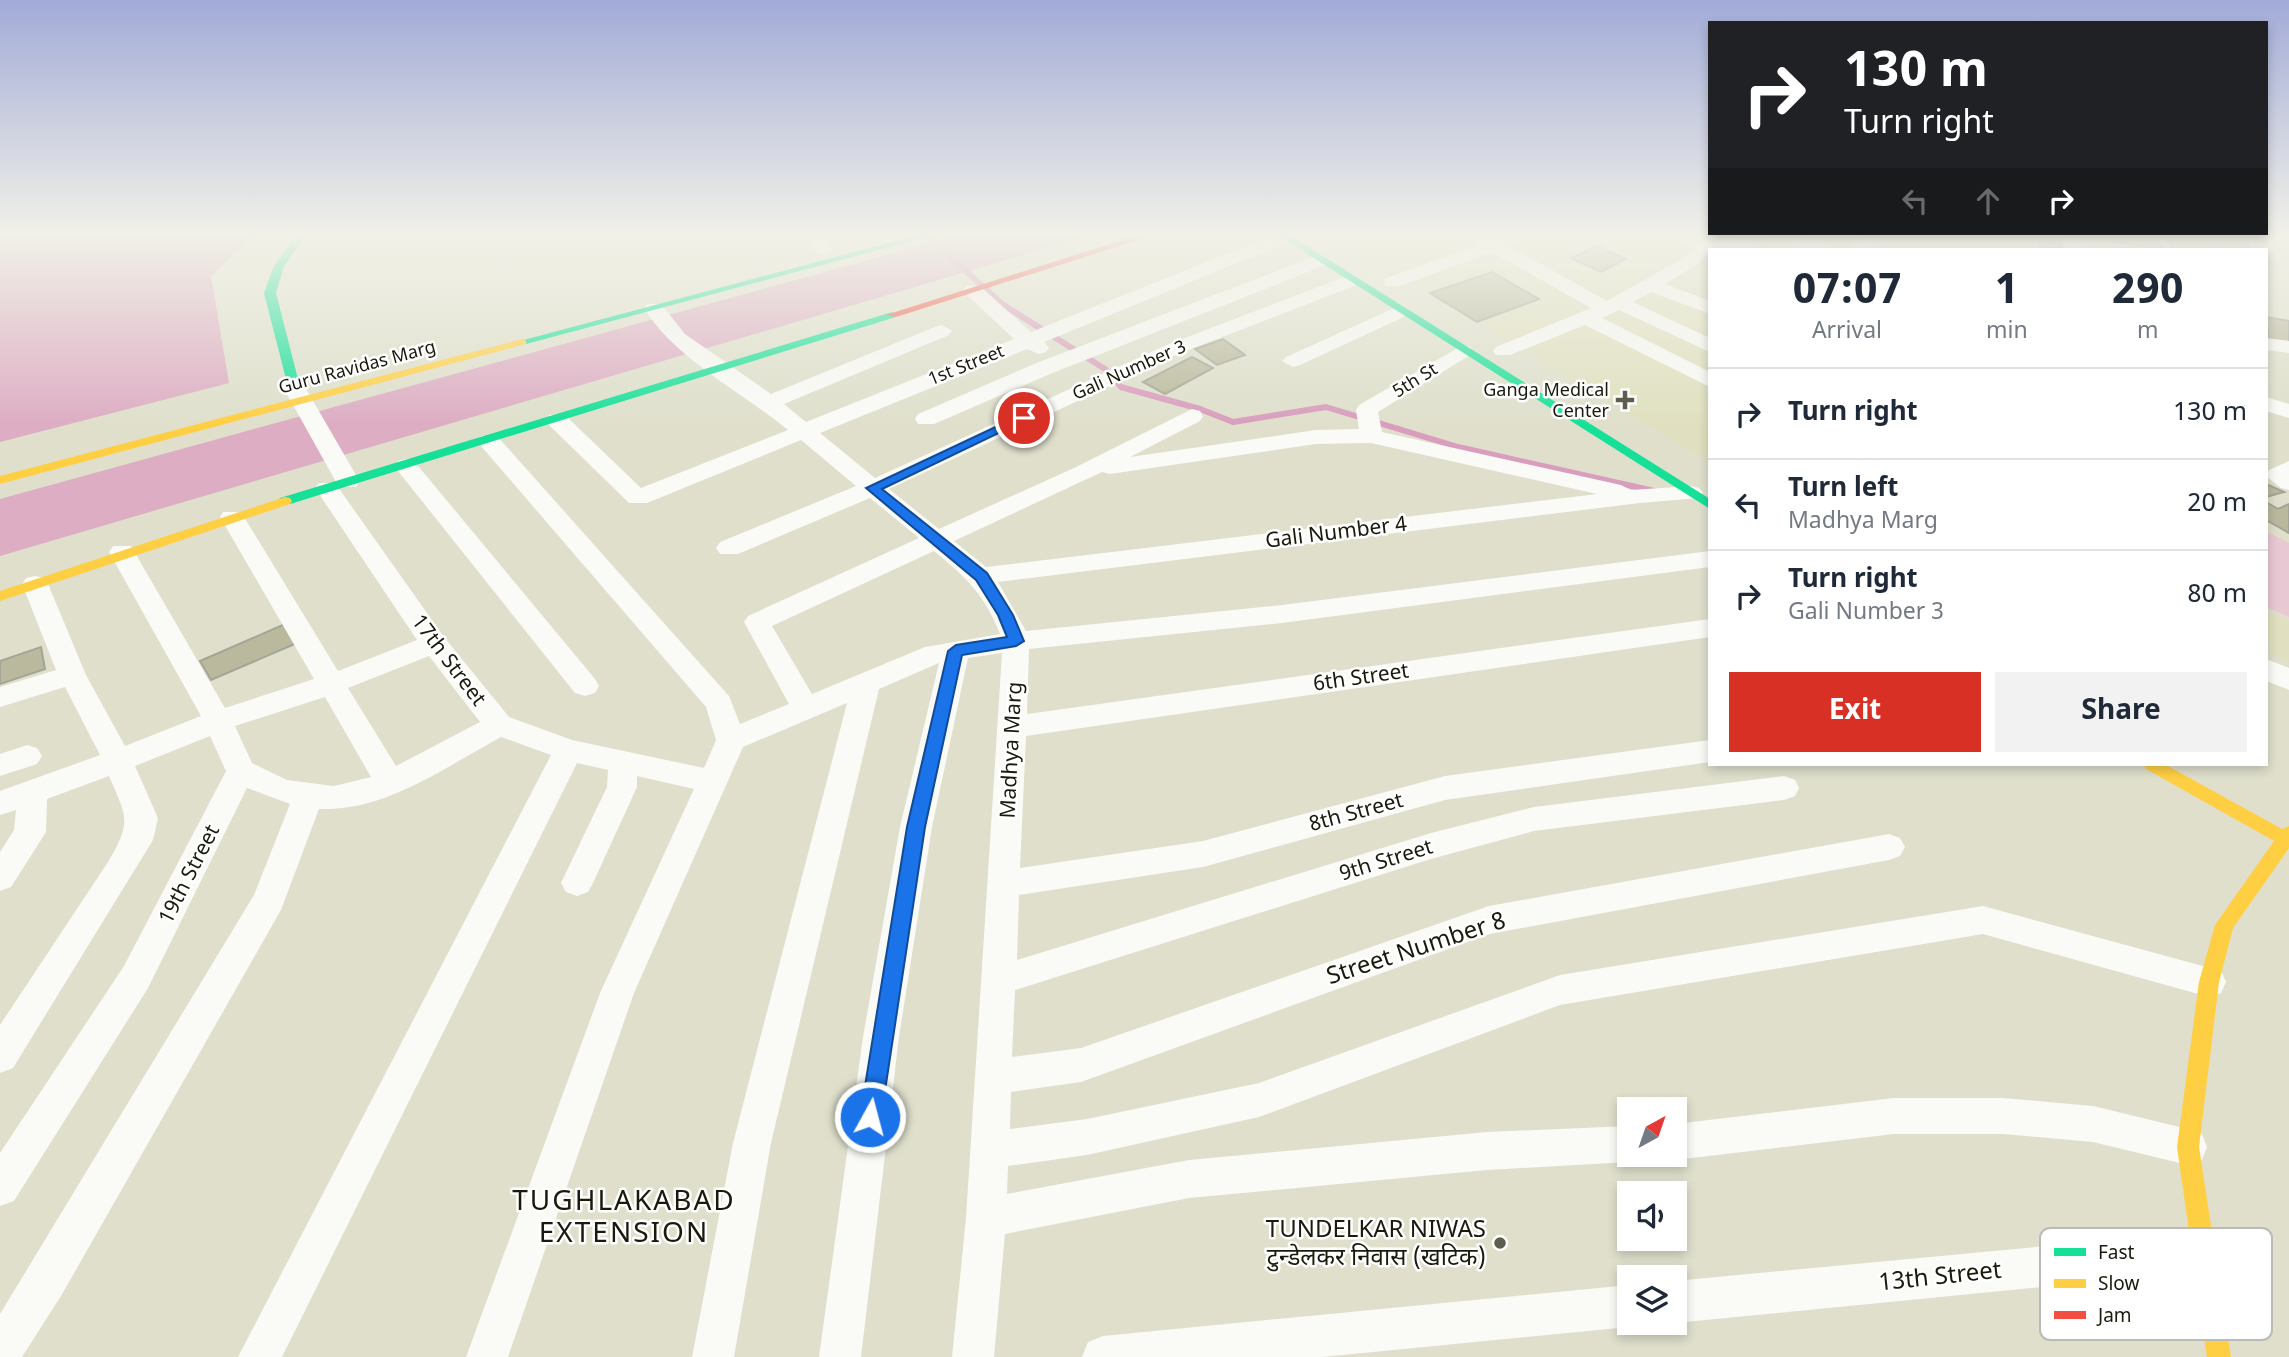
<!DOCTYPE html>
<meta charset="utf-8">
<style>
:root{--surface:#fff;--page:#f2f2f3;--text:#1f2937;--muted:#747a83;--line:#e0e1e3;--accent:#d93025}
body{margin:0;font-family:Georgia,"Noto Sans Devanagari",serif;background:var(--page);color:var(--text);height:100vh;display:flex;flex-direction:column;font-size:26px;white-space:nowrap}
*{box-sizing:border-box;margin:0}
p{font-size:23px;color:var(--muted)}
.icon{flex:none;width:38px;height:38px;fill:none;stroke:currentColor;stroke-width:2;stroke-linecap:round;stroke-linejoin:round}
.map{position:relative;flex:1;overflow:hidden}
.details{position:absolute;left:1708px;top:248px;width:560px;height:518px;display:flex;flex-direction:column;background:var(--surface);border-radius:0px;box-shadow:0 4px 10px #0003}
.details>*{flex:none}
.guide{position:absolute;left:1708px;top:21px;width:560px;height:214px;border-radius:0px;box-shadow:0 4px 10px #0003;background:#202124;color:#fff;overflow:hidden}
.needle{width:46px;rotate:40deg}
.fabs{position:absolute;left:1617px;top:1097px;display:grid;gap:14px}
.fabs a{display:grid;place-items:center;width:70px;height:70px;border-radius:0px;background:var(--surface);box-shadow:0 4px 10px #0003;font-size:35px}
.pin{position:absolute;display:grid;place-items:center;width:60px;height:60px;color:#fff;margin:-30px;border:4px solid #fff;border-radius:50%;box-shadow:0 2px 7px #0007}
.me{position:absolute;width:77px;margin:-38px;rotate:7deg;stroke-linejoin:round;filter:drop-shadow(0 0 5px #0008)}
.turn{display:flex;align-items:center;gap:24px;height:147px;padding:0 21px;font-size:32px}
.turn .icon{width:91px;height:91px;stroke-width:2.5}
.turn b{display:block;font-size:49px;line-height:60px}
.lanes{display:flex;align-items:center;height:66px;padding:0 21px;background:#0003;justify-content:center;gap:35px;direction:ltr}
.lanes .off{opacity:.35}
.eta{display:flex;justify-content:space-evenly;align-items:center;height:119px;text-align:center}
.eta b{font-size:42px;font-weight:700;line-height:49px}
.cta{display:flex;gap:14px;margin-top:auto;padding:14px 21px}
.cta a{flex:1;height:80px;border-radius:0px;background:var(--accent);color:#fff;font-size:28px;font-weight:700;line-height:80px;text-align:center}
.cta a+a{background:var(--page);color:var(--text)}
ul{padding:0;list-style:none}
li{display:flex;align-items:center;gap:21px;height:91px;padding:0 21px;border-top:2px solid var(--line)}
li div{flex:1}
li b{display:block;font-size:26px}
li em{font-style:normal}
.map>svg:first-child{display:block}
.built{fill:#e0e0c0}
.green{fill:#e8c9d3}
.forest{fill:#ddadc3}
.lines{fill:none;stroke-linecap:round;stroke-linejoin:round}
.stream{stroke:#d99dbe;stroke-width:6}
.building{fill:#bab99d;stroke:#a5a597;stroke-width:2}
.street{fill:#fafaf7;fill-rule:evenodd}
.fast{fill:#16e098;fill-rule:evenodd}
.slow{fill:#ffcf43;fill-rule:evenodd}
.jam{fill:#f24e42;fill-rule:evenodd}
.route{fill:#1a73e8;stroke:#114b97;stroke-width:2}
.poi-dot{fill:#5e5e4f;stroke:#fff;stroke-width:2.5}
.labels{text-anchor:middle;stroke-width:5;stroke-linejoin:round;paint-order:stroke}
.far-street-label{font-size:18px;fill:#19190c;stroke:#fff}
.far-poi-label{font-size:18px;fill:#19190c;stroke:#fff;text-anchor:end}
.street-label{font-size:21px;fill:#19190c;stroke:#fff}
.near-street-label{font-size:24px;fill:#19190c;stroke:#fff}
.near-poi-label{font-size:24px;fill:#19190c;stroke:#fff;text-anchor:end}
.near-neighbourhood-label{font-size:28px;letter-spacing:2px;fill:#19190c;stroke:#fff}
.key{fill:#fff;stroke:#babab6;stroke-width:2}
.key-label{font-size:19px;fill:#19190c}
</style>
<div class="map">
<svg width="2289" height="1357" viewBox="0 0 2289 1357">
<rect width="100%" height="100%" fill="#dfdfcc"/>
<!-- built -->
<path class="built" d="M1335,236H1859L1848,250H1710V463Z
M2266,612L2289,622V662L2266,651Z"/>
<!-- green -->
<path class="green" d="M2266,531L2289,543V617L2266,607Z"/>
<!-- forest -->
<path class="forest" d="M0,236H254L211,276L229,383L0,442Z
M956,236H1088L0,556V499Z"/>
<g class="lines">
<!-- stream -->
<path class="stream" d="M932,240L1002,304L1105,369L1121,387L1200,409L1233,422L1326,407L1458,447L1654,491"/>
</g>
<!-- building -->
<path class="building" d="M2039,236H2063L2065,243L2040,240Z
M2112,236H2157L2162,249L2114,242Z
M2167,236H2211L2218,250L2172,249Z
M2215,236H2243L2250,250H2221Z
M2039,241L2069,246L2070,250H2041Z
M1597,246L1626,259L1601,272L1571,258Z
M1492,272L1539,299L1477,322L1430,293Z
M2266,317L2289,321V343L2269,340Z
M1223,339L1245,355L1217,365L1195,349Z
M1192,357L1213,368L1165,394L1143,382Z
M2266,484L2284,492L2266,497Z
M2266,502L2278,509L2289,504V533L2266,520Z
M285,624L297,643L211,680L200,661Z
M41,647L45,669L0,684V661Z"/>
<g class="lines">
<!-- street -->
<path class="street" d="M804,236H823L834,250L825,256L818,254Z
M1271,236L1294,237L1291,241L1044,342L1049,348L1046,352L1039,354L1027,349L820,433L875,478L1164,346L1352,274L1362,280L1359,284L1178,354L889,489L939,529L1076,467L1192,409L1200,411L1203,416L1200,421L1130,457L1316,430L1359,429L1356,410L1359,405L1463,345L1470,347L1473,351L1470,355L1378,412L1382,432L1621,485L1631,490L1691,486L1699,488L1703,493L1699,498L1640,503L998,582L1026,631L1282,605L1710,551V567L1282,623L1029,649L1027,714L1710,619V637L1026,736L1020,868L1203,841L1445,776L1710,740V762L1445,800L1203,867L1019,895L1017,960L1431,833L1534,807L1784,776L1795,780L1799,788L1795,796L1784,800L1534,831L1431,859L1015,990L1012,1057L1081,1048L1489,906L1889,834L1900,838L1905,847L1900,856L1889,860L1490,934L1081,1082L1011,1092L1010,1129L1087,1119L1259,1083L1560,975L1983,906L2221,971L2226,982L2221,993L2209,997L1983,934L1560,1005L1259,1117L1087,1155L1008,1166L1007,1194L1189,1160L1487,1132L1629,1126V1155L1643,1157L1629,1162L1487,1170L1189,1198L1005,1234L994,1357H952L966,1218L1002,653L968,658L932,827L899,1037L861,1357H819L863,1037L900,827L939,663L879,689L771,1143L734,1357H692L733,1143L847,703L743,747L634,993L508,1357H466L600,993L694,789L637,776V787L593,883L588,892L577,896L566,892L561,883L607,787L608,770L577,763L282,1357H238L551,755L501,737C445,767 385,812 319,809L281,910L61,1296L22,1357H0V1314L254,895L290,804L247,788L148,988L14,1201L0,1206V1153L124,966L226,771L210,736L135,766L158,818L153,840L13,1068L0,1073V1025L108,862C132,821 127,818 109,776L47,799L46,832L11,887L0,891V852L14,830L16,810L0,815V791L100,755L65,687L0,707V687L56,670L22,584L26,578L35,576L44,578L48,584L86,675L125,746L201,716L109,552L113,546H131L225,708L314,679L220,517L223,512H241L338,671L417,640L315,488L319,483H335L444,637L509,717L572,740L704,768L716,740L706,707L481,446L478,441L481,436H497L729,696L740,724L789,704L744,622L748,616L919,538L870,498L738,554H720L716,548L720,542L856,486L801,440L647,503H629L549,425L546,420L549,415H565L641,488L788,430C742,392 674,358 644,308L647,304H661L685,334L771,394L935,327L942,325L952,331L949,335L784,404L806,422L1014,339L966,294L963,290L966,286H980L1031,332ZM1371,443L1597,494L986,567L954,541L1102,472L1110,474L1316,444ZM934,551C966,577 985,595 1000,634L925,647L812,694L772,626ZM429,656L480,722L396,766L348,688ZM325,697L371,777L334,786L287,780L252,763L235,726Z
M1468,236L1495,239L1529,236L1509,246L1607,301L1685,257L1695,248L1670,236L1704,239L1727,236L1760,246L1762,250H1734L1718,246C1704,260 1686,272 1665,284L1710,301V314L1651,292L1633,302L1710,338V352L1619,310L1602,318L1710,372V387L1585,325L1510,355H1496L1493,351L1496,347L1591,308L1492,252L1400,286H1386L1383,282L1386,278L1479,245Z
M1766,236H1796L1832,246L1834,250H1805L1769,240Z
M1862,236H1881L1869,250H1850Z
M2061,236H2079L2083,250H2065Z
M1321,254L1330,260L1328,264L1050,374L934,424H918L915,419L918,414L1034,364Z
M1401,305L1411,311L1408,315L1300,365L1293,367L1282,361L1286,357Z
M2266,338L2289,341V353L2266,350Z
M294,381L305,387L360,482L356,487H340L336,482L283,387Z
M2266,397L2289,404V418L2266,411Z
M406,459L414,461L595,679L599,686L595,693L585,696L575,693L398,471L394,466L398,461Z
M2289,461V490L2281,488L2266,476L2269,470Z
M2266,659L2289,668V690L2266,681Z
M27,745L37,748L42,756L37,764L0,776V754Z
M1894,1098H2003L2093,1106L2188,1129L2202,1134L2207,1147L2202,1160L2188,1165L2093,1142L2003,1134H1894L1675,1160L1662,1155H1675V1124Z
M2205,1231L2219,1237L2225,1251L2219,1265L2205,1271L1675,1323V1281Z
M1629,1285V1323H1638L1629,1327L1322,1357H1082L1088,1342L1103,1336Z"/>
<!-- fast -->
<path class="fast" d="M296,236H306L284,266L276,293L300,387L294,391L288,387L264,293L274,266Z
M914,236H931L526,344H518L516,342Z
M1279,236H1291L1710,499V509Z
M892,312L898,315L896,317L290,504H280L278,501L280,498Z"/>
<!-- slow -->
<path class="slow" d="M522,339L526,340V344L0,484V476Z
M285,497L290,498L292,501L290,504L0,601V591Z
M2144,765H2166L2282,829L2289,826V848L2233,928L2219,982L2199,1147L2231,1357H2207L2177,1147L2199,982L2215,925L2274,841L2146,769Z"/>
<!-- jam -->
<path class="jam" d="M1135,236H1151L896,317L886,315Z"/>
</g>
<!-- sky -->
<linearGradient id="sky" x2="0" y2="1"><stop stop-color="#a2abd7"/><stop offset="0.55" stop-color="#f1f1e8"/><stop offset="1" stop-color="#f1f1e8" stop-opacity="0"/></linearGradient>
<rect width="2289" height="426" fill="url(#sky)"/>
<!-- route -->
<path class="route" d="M1019,416L1030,418L882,489L987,573L1013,615L1024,641L1016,646L962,655L925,827L881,1117L878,1124L870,1127L863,1124L860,1117L907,827L948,651L956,645L1007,637L998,615L976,580L866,488Z"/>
<!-- markers -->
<g class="poi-dot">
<path d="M1621.5 389.5h7v7h7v7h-7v7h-7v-7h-7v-7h7z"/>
<circle cx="1500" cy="1243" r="7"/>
</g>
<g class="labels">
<!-- far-street labels -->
<g class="far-street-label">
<text transform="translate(966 365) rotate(-22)" y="6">1st Street</text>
<text transform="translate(357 367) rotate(-15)" y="6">Guru Ravidas Marg</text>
<text transform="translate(1129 370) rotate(-24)" y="6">Gali Number 3</text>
<text transform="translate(1415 380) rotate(-32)" y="6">5th St</text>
</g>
<!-- far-poi labels -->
<g class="far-poi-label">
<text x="1609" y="396">Ganga Medical<tspan x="1609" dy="21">Center</tspan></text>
</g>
<!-- street labels -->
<g class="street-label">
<text transform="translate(1336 532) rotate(-7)" y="7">Gali Number 4</text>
<text transform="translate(449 660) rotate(53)" y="7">17th Street</text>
<text transform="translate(1361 677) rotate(-8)" y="7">6th Street</text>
<text transform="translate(1011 750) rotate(-87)" y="7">Madhya Marg</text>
<text transform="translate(1356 812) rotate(-15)" y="7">8th Street</text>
<text transform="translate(1386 860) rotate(-17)" y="7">9th Street</text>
<text transform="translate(189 874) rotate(-63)" y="7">19th Street</text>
</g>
<!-- near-street labels -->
<g class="near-street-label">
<text transform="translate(1416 948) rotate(-18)" y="8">Street Number 8</text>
<text transform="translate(1940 1276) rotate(-6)" y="8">13th Street</text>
</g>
<!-- near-poi labels -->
<g class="near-poi-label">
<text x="1486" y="1237">TUNDELKAR NIWAS<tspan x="1486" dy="28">टुन्डेलकर निवास (खटिक)</tspan></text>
</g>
<!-- near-neighbourhood labels -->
<g class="near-neighbourhood-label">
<text x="624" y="1210">TUGHLAKABAD<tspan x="624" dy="32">EXTENSION</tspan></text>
</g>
</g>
<!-- legend -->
<rect x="2040" y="1228" width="232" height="112" rx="10" class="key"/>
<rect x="2054" y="1248" width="32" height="8" fill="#16e098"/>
<rect x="2054" y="1279" width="32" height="9" fill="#ffcf43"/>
<rect x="2054" y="1311" width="32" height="8" fill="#f24e42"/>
<g class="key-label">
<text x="2098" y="1259">Fast</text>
<text x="2098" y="1290">Slow</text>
<text x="2098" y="1322">Jam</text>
</g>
</svg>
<div class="fabs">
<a><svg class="needle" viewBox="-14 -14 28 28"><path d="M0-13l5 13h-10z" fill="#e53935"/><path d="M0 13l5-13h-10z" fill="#747a83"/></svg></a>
<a><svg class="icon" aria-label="sound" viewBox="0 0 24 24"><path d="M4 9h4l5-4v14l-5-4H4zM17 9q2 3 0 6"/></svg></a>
<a><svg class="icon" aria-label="layers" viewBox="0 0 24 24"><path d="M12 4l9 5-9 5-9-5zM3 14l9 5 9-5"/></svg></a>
</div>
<div class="pin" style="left:1024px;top:418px;background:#d93025"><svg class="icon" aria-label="arrive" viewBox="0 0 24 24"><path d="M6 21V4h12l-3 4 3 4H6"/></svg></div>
<svg class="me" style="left:870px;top:1117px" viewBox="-20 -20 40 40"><circle r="17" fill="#1a73e8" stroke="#fff" stroke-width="3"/><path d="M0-11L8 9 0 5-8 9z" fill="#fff"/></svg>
<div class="guide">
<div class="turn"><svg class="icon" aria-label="right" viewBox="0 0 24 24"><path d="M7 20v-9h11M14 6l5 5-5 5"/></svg><div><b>130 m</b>Turn right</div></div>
<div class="lanes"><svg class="icon off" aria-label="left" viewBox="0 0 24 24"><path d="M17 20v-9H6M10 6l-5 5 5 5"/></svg><svg class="icon off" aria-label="ahead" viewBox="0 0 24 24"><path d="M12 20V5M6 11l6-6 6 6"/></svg><svg class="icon" aria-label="right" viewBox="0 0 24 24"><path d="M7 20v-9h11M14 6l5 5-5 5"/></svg></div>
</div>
<section class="details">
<div class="eta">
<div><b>07:07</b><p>Arrival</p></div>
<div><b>1</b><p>min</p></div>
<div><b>290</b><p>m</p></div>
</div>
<ul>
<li><svg class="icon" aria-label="right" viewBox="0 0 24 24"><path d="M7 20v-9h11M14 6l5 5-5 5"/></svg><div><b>Turn right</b></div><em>130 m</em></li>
<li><svg class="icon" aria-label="left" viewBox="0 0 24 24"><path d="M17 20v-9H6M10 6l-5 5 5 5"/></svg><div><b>Turn left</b><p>Madhya Marg</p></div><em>20 m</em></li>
<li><svg class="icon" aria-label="right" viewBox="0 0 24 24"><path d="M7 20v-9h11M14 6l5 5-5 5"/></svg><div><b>Turn right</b><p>Gali Number 3</p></div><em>80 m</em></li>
</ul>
<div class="cta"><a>Exit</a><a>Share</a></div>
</section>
</div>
